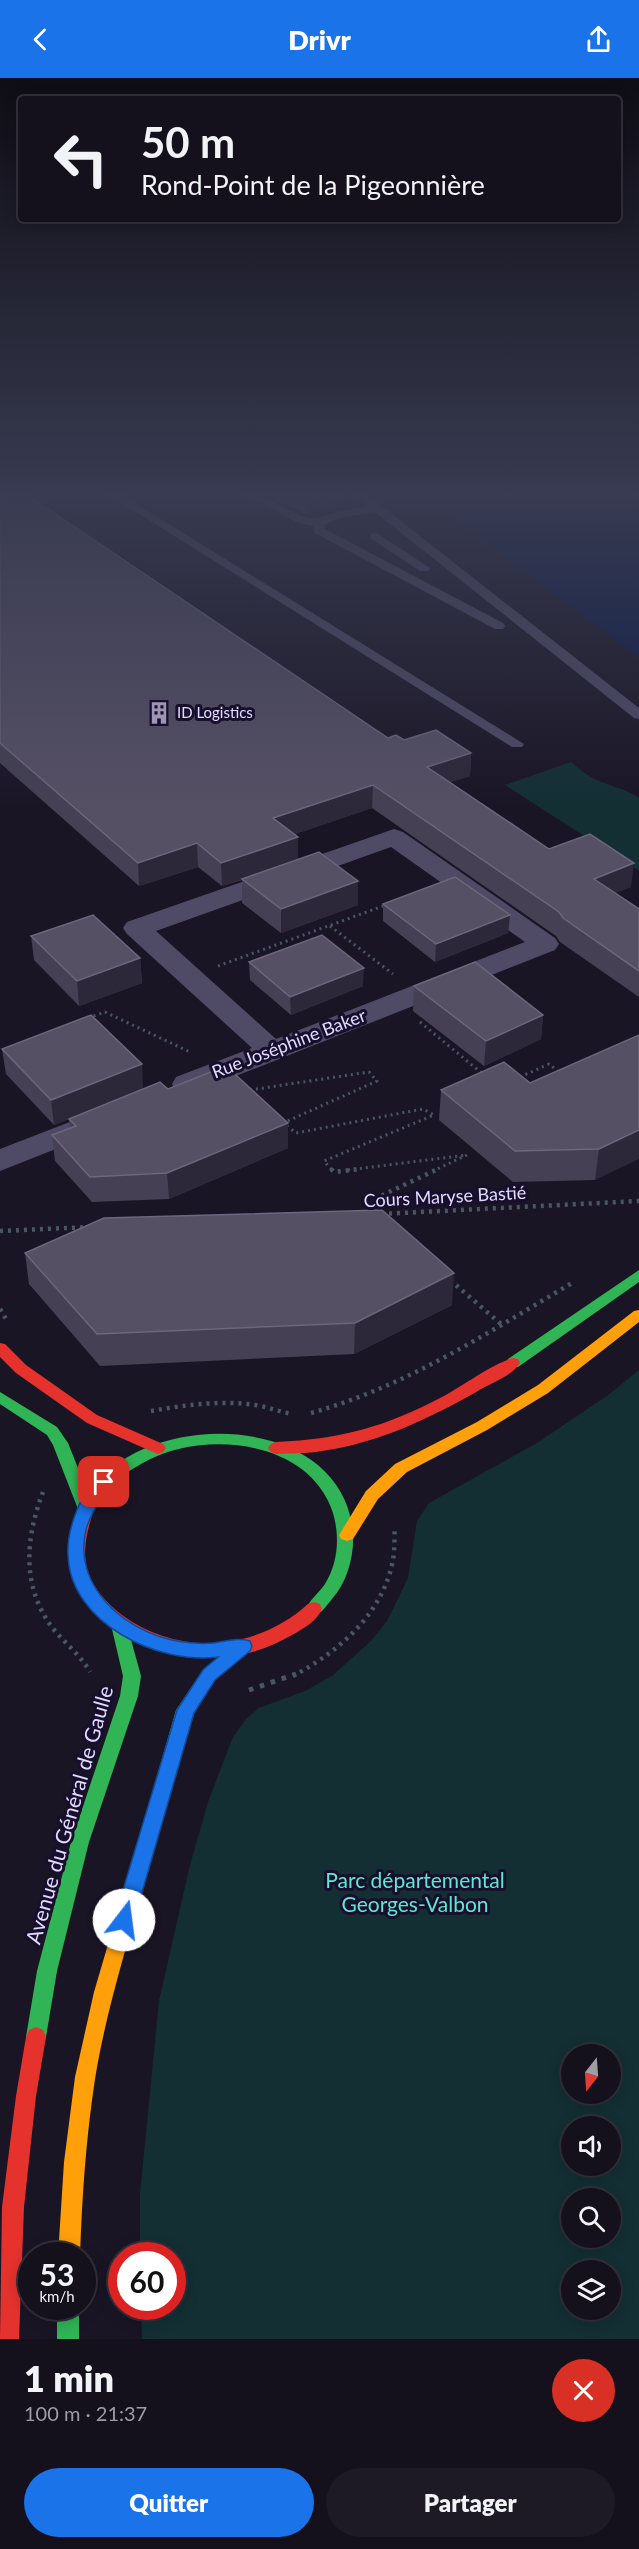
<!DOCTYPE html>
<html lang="fr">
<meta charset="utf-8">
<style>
:root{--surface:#14101c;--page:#1d1925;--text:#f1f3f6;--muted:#9d9da3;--line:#33303b;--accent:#1a73e8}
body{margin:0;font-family:Lato,sans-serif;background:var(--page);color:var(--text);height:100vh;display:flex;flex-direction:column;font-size:22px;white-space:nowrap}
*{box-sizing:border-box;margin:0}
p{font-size:20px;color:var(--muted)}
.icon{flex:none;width:33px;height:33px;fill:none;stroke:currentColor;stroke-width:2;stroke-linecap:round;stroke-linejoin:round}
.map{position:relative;height:2261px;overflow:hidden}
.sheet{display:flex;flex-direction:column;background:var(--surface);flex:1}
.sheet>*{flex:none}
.banner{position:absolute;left:18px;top:18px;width:603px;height:126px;border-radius:6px;box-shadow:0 3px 15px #0003,0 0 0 2px var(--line);background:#14101c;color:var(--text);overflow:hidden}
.needle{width:39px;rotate:197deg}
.fabs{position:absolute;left:561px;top:1966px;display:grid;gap:12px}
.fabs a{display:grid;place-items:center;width:60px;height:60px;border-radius:50%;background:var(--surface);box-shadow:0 3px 15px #0003,0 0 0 2px var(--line);font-size:30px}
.speed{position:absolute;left:18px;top:2164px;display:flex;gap:12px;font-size:30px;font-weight:700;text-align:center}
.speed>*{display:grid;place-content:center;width:78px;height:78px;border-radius:50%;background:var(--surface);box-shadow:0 3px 15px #0003,0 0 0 2px var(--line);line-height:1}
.speed small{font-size:15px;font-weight:400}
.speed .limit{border:9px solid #d22;background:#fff;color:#111}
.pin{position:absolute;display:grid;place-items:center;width:51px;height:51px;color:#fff;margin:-26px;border-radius:12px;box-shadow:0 3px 9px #0006}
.me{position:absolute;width:66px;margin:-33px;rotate:15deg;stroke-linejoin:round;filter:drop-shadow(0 0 4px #0008)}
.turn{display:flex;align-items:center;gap:21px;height:126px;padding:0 24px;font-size:27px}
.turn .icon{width:78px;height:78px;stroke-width:2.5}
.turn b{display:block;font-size:42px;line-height:51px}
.round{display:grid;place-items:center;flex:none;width:63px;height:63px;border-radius:32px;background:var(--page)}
.head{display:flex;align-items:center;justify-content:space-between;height:102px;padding:0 24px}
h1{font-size:36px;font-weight:800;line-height:45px}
.cta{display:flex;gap:12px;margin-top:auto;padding:12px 24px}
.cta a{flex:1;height:69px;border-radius:36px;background:var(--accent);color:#fff;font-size:24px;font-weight:800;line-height:69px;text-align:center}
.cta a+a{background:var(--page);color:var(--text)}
header{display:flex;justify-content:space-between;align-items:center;height:78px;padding:0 24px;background:var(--accent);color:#fff;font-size:27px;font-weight:800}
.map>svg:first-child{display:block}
.green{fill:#132f34;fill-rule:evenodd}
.water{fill:#0a1948}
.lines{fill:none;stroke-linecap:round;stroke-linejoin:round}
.path-far2{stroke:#495667;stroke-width:3;stroke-dasharray:2 4;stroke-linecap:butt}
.path-far1{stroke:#495667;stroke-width:4.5;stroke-dasharray:3 5;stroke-linecap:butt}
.path{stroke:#495667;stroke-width:5;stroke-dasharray:4.5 7;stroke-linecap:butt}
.lane{fill:#4f4b66;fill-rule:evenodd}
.street{fill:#4f4b66;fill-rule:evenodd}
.fast{fill:#30b455;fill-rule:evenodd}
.slow{fill:#ff9f0a;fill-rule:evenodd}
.jam{fill:#e5322d;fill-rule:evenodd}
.wall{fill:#454053}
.shaded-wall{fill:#2d2839}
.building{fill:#565065;stroke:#6c667e;stroke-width:1.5}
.route{fill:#1a73e8;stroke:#114b97;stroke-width:1.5}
.labels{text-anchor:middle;stroke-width:6;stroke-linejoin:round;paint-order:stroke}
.far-poi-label{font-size:15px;fill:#e2daff;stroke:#170f2b;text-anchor:start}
.street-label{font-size:18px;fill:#e2daff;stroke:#170f2b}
.near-street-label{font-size:21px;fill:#e2daff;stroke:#170f2b}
.near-park-label{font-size:21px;fill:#5de7d4;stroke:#170f2b}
</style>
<header><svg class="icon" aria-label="back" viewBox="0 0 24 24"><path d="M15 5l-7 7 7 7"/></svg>Drivr<svg class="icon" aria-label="share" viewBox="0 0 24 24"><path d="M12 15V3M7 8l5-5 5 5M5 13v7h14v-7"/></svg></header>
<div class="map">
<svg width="639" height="2261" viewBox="0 0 639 2261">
<rect width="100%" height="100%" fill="#1a1525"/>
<!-- green -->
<path class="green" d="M571,684C580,692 589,699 599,703C613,709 627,711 639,720V793L505,707Z
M639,1292V2261H142L141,2229H172V2178H140V2116L159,1923L190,1787L208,1724L233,1659L246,1641L259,1630L305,1613L332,1598L371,1563L387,1543L408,1500L417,1443L429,1425L537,1365L607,1318ZM572,1977H610V2016H572ZM572,2049H610V2088H572ZM572,2121H610V2160H572ZM572,2193H610V2232H572Z"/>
<!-- water -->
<path class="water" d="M419,414H639V580Z"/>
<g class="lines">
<!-- path-far2 -->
<path class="path-far2" d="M330,848L393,896
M218,888L386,827
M88,940L105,934L190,974
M420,944L484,997
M520,999L549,986L560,995
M250,1012L369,994L377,1003L283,1045L296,1055L423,1031L434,1037L324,1083L332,1092
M348,1092L467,1077L435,1092"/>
<!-- path-far1 -->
<path class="path-far1" d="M331,1091L334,1094L360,1091
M375,1135L372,1122L438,1091
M381,1136L639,1123
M0,1153L89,1149
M450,1202L501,1246
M0,1231L6,1241
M151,1333C185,1327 220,1322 255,1327C268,1329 280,1334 292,1336
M311,1335C407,1308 487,1255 572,1205
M43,1414C26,1459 21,1506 51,1548C63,1564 80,1576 90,1594
M293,1598C340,1573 383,1535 393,1482C395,1471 394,1460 395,1449"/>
<!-- path -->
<path class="path" d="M249,1612L296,1596
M113,2184L114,2227"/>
<!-- lane -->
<path class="lane" d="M104,414H117L524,666L522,669H512Z
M241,414H255L303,439L317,441L332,435L368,428L351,414H364L639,630V641L634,640L375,434L339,440L324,447L325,451L503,545L505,548L503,551H495L315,455L313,448L296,444Z
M374,455L378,456L430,490L428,493H420L370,460V456Z"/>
<!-- street -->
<path class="street" d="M394,751L403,754L555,860L559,866L555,872L198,1013L187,1015L176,1013L172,1006L176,999L252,970L127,856L123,850L127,844ZM391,769L525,864L276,961L156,853Z
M93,1035L104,1038L109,1045L104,1052L0,1093V1071Z"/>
<!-- fast -->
<path class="fast" d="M639,1192V1204L518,1289H508L506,1285L508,1281Z
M0,1314L57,1349L68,1365L88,1415C147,1327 346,1334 353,1457C354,1479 347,1504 332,1521C325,1529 320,1540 308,1536L306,1531C310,1521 319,1515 325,1506C338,1485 340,1459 333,1435C309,1360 200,1351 141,1386C126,1394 113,1405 103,1419C99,1423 97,1430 93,1434C89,1438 85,1437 80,1435L78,1431L53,1367L47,1357L0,1326Z
M119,1540L125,1542L127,1547L141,1598L138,1618L89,1764L57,1893L46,1959L43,1966L36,1969L29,1966L26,1959L37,1893L71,1764L120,1618L123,1598L111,1547L113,1542Z
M244,1561L250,1563L253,1568L250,1573L215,1602L193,1635L145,1802L143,1808L136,1811L129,1808L127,1802L176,1632L203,1592L238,1563Z
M57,2229H79V2261H57Z"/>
<!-- slow -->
<path class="slow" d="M639,1232V1244L548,1315L487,1352L407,1394L378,1421L353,1461L347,1463L341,1461L339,1457L366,1413L395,1386L477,1344L538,1307L634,1233Z
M136,1793L143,1796L145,1802C127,1868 106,1933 95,2001C86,2060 82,2119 80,2178H58L64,2084L75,1999L94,1914L127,1802L129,1796Z"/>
<!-- jam -->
<path class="jam" d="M0,1265L5,1266L26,1287L97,1337L163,1366L166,1370L163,1374L158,1376L153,1374L87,1345L16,1295L0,1279Z
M513,1280L518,1281L520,1285C514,1296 494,1304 483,1310C433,1339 379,1365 322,1373C307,1376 291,1375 276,1376L271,1374L268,1370L271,1366L276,1364C342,1361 385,1349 444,1318C464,1307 492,1286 513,1280Z
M86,1425L92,1427L94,1431C88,1450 82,1470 87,1490C92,1509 106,1525 122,1537C179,1579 256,1573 308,1526L314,1524L320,1526L322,1531C317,1543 303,1551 292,1557C268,1571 237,1581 209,1580C153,1578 84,1549 70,1489C66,1469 72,1450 78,1431L80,1427Z
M36,1949L43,1952L46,1959L36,2018L24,2129L19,2261H0L2,2129L16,2018L26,1959L29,1952Z"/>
</g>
<!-- wall -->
<path class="wall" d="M0,414L388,660L471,675L470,698L450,704L549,771L631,809L615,815L639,831V919L560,864L556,858L372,730L295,756L298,781L358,803V827L281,855L242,825V802L222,808L198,789L139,808L0,685Z
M260,414H342V417L308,437Z
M383,826L510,837L508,855L435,884L383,843Z
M31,858L140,880L142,905L79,928L34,882Z
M249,884L363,908L291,937L250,902Z
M414,908L543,937L541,961L484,988L413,933Z
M639,957L595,1102L513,1104L439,1042L441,1012L530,1005Z
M2,971L143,1011H168L288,1070L169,1121L92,1124L55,1083L52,1057L70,1050L69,1041L54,1047L6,996Z
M25,1175L452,1227L354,1276L100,1288L29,1206Z"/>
<!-- shaded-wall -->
<path class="shaded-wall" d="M325,414H342V417L308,437V424Z
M471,675L470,698L426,712L427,689Z
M373,707L372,730L274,763L273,740Z
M298,759V782L222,808L221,785Z
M197,765L198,789L139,808L138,785Z
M634,785L631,809L591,824L594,801Z
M358,803V827L281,855V831Z
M510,837L508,855L435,884L436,866Z
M140,880L142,905L79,928L77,903Z
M364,890L363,908L291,937L290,919Z
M543,937L541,961L484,988L486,963Z
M142,986L143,1011L54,1047L51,1022Z
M288,1045V1070L169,1121L167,1095Z
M639,1052V1081L595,1102L599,1071Z
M454,1195L452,1227L354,1276L355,1245Z"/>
<!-- building -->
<path class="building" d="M0,414H23L388,660L396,657L404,662L436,652L471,675L427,689L549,771L590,756L634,785L594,801L639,831V893L563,840L559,834L373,707L273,740L298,759L221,785L197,765L138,785L0,665Z
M288,414H325L308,424Z
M319,774L358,803L281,831L242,801Z
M455,799L510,837L436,866L383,826Z
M93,837L140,880L77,903L31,858Z
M322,857L364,890L290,919L249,884Z
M475,884L543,937L486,963L414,908Z
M91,937L142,986L51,1022L2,971Z
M639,957V1052L599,1071L515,1073L441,1012L504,984L530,1005Z
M226,988L288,1045L167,1095L90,1099L52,1057L76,1048L69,1041L160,1004L168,1011Z
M382,1132L454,1195L355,1245L97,1256L25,1175L104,1140Z"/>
<!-- sky -->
<linearGradient id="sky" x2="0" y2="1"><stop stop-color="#0e0c14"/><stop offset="0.57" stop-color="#383b51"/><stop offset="1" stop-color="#383b51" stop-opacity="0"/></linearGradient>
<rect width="639" height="730" fill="url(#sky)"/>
<!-- route -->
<path class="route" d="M104,1398L110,1399L112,1404C103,1420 91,1432 86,1452C72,1509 126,1554 177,1563C188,1565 202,1566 213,1565C225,1564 238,1559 250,1563L252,1568L250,1573L215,1602L194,1635L134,1842L131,1849L124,1852L117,1849L114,1842L177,1632L203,1592L218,1579C158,1587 70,1545 68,1477C67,1461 71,1447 77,1432C81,1421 93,1401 104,1398Z"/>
<!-- icons -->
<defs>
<g id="building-bare" transform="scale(1.8)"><path d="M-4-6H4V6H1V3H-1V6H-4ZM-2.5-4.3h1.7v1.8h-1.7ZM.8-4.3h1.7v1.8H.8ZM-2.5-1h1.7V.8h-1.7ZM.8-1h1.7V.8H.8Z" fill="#9c95b3" stroke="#170f2b" stroke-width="2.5" paint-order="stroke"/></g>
</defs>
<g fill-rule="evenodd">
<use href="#building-bare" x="159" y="635"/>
</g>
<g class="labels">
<!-- far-poi labels -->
<g class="far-poi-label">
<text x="177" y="640">ID Logistics</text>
</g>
<!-- street labels -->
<g class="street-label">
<text transform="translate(289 966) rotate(-21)" y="6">Rue Joséphine Baker</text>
<text transform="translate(445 1119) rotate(-3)" y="6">Cours Maryse Bastié</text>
</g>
<!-- near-street labels -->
<g class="near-street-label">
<text transform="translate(70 1737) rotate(-74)" y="7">Avenue du Général de Gaulle</text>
</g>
<!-- near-park labels -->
<g class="near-park-label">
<text x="415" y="1810">Parc départemental<tspan x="415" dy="24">Georges-Valbon</tspan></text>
</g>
</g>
</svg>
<div class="fabs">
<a><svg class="needle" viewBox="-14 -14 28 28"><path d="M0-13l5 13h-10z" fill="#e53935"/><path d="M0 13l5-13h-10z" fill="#9d9da3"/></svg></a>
<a><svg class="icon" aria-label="sound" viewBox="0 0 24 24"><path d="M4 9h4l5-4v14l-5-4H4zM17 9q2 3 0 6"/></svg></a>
<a><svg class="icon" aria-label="search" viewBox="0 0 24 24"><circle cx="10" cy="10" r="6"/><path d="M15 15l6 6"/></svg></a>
<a><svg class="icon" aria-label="layers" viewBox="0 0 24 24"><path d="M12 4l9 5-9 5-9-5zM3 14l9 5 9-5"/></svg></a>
</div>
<div class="speed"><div>53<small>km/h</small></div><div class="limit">60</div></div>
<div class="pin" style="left:104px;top:1404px;background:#d93025"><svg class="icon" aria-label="arrive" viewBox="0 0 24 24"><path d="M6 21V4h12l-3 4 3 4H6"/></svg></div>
<svg class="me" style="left:124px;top:1842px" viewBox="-20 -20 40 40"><circle r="19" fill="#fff"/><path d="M0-13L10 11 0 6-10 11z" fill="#1a73e8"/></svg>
<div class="banner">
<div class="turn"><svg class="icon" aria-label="left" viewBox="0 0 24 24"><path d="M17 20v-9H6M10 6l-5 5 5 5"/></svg><div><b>50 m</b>Rond-Point de la Pigeonnière</div></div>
</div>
</div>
<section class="sheet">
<div class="head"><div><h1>1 min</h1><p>100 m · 21:37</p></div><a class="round" style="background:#d93025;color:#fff"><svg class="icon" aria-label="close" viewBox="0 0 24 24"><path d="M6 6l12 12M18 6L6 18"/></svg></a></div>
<div class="cta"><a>Quitter</a><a>Partager</a></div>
</section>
